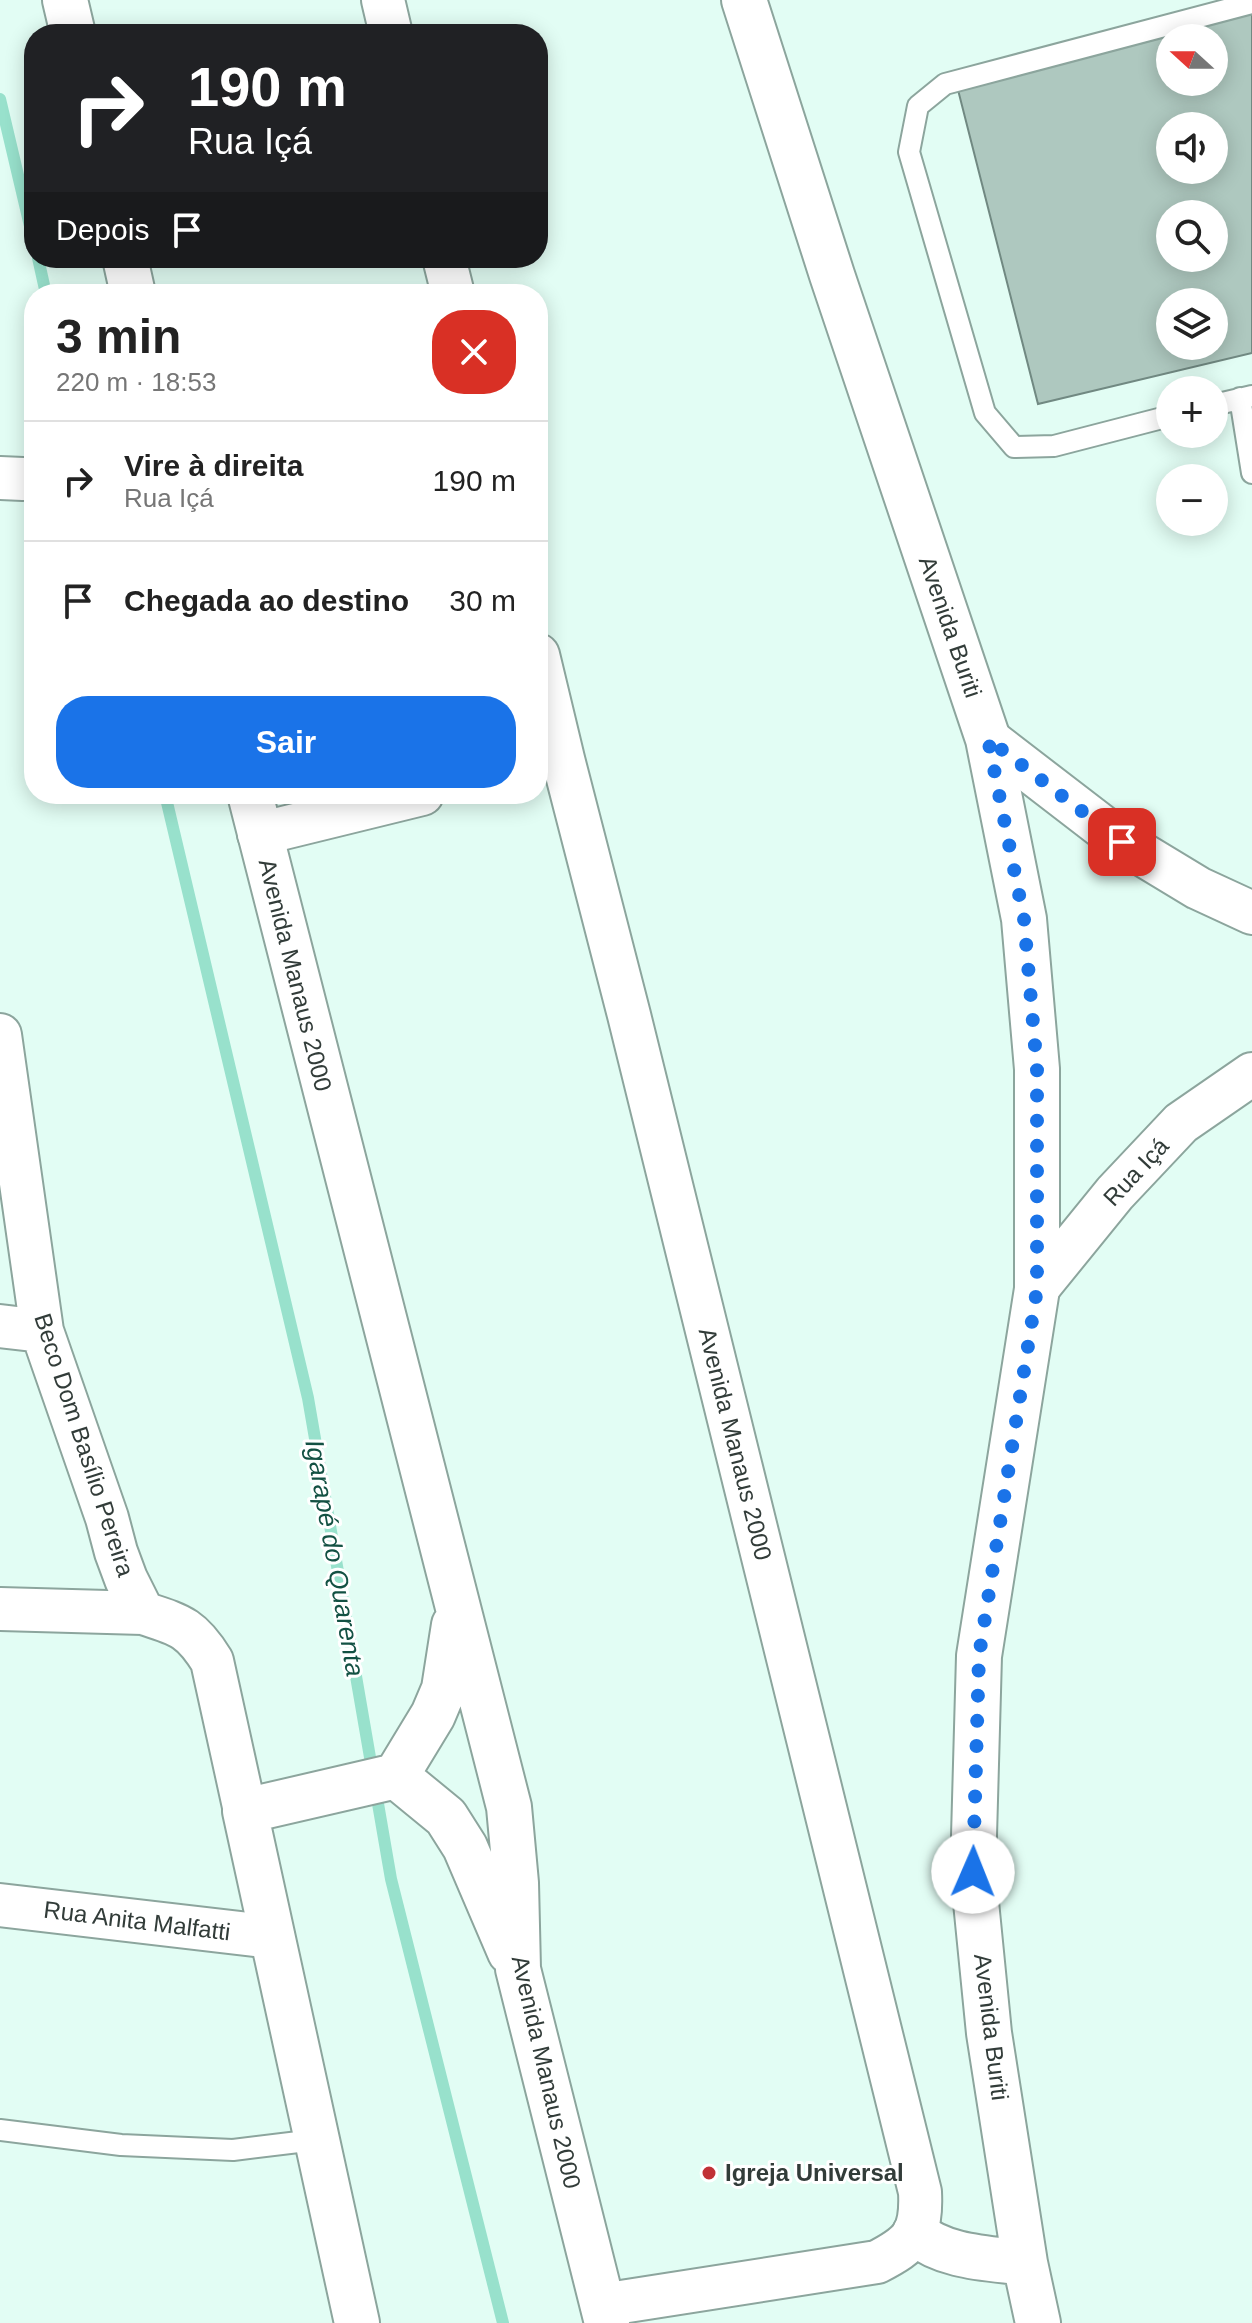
<!DOCTYPE html>
<html lang="pt">
<meta charset="utf-8">
<style>
:root{--surface:#fff;--page:#f6f6f6;--text:#222;--muted:#767676;--line:#e0e0e0;--accent:#1a73e8}
body{margin:0;font-family:Arial,sans-serif;background:var(--page);color:var(--text);height:100vh;display:flex;flex-direction:column;font-size:30px;white-space:nowrap}
*{box-sizing:border-box;margin:0}
p{font-size:26px;color:var(--muted)}
.icon{flex:none;width:44px;height:44px;fill:none;stroke:currentColor;stroke-width:2;stroke-linecap:round;stroke-linejoin:round}
.map{position:relative;flex:1;overflow:hidden}
.details{position:absolute;left:24px;top:284px;width:524px;height:520px;display:flex;flex-direction:column;background:var(--surface);border-radius:32px;box-shadow:0 4px 20px #0003}
.details>*{flex:none}
.top-card{position:absolute;left:24px;top:24px;width:524px;height:244px;border-radius:32px;box-shadow:0 4px 20px #0003;background:#202124;color:#fff;overflow:hidden}
.needle{width:52px;rotate:291deg}
.controls{position:absolute;left:1156px;top:24px;display:grid;gap:16px}
.controls a{display:grid;place-items:center;width:72px;height:72px;border-radius:50%;background:var(--surface);box-shadow:0 4px 20px #0003;font-size:40px}
.pin{position:absolute;display:grid;place-items:center;width:68px;height:68px;color:#fff;margin:-34px;border-radius:16px;box-shadow:0 4px 12px #0006}
.me{position:absolute;width:88px;margin:-44px;rotate:1deg;stroke-linejoin:round;filter:drop-shadow(0 0 6px #0008)}
.turn{display:flex;align-items:center;gap:28px;height:168px;padding:0 32px;font-size:36px}
.turn .icon{width:104px;height:104px;stroke-width:2.5}
.turn b{display:block;font-size:56px;line-height:68px}
.then{display:flex;align-items:center;height:76px;padding:0 32px;background:#0003;gap:16px;font-size:30px}
.round{display:grid;place-items:center;flex:none;width:84px;height:84px;border-radius:32px;background:var(--page)}
.overview{display:flex;align-items:center;justify-content:space-between;height:136px;padding:0 32px}
h1{font-size:48px;font-weight:700;line-height:60px}
.action{display:flex;gap:16px;margin-top:auto;padding:16px 32px}
.action a{flex:1;height:92px;border-radius:32px;background:var(--accent);color:#fff;font-size:32px;font-weight:700;line-height:92px;text-align:center}
ul{padding:0;list-style:none}
li{display:flex;align-items:center;gap:24px;height:120px;padding:0 32px;border-top:2px solid var(--line)}
li div{flex:1}
li b{display:block;font-size:30px}
li em{font-style:normal}
.map>svg:first-child{display:block}
.lines{fill:none;stroke-linecap:round;stroke-linejoin:round}
.stream{stroke:#98e1cc;stroke-width:12}
.building{fill:#aec8bf;stroke:#718982;stroke-width:2;fill-rule:evenodd}
.service-casing{stroke:#8ca59d;stroke-width:24}
.minor-casing{stroke:#8ca59d;stroke-width:46}
.tertiary-casing{stroke:#8ca59d;stroke-width:48}
.secondary-casing{stroke:#8ca59d;stroke-width:48}
.service{stroke:#fff;stroke-width:20}
.minor{stroke:#fff;stroke-width:42}
.tertiary{stroke:#fff;stroke-width:44}
.secondary{stroke:#fff;stroke-width:44}
.route{stroke:#1a73e8;stroke-width:14;stroke-dasharray:0 25.2}
.poi-dot{fill:#c13136;stroke:#fff;stroke-width:3}
.labels{text-anchor:middle;stroke-width:6;stroke-linejoin:round;paint-order:stroke}
.street-label{font-size:24px;fill:#323c39;stroke:#fff}
.poi-label{font-size:24px;font-weight:bold;fill:#323c39;stroke:#fff;text-anchor:start}
.water-label{font-size:26px;font-style:italic;fill:#135143;stroke:#fff}
</style>
<div class="map">
<svg width="1252" height="2323" viewBox="0 0 1252 2323">
<rect width="100%" height="100%" fill="#e2fdf4"/>
<g class="lines">
<!-- stream -->
<path class="stream" d="M0,99L34,243
M38,258L46,294
M165,794L308,1398L391,1879L503,2323"/>
</g>
<!-- building -->
<path class="building" d="M1252,9V353L1038,404L956,82ZM1170,38H1214V82H1170ZM1170,126H1214V170H1170ZM1170,214H1214V258H1170ZM1170,302H1214V346H1170Z"/>
<g class="lines">
<!-- service casing -->
<g class="service-casing">
<path id="service" d="M1240,398L1252,473
M1214,405L1252,396
M1170,416L1054,446L1014,447L985,413L909,152L918,106L945,84L1252,3
M0,2130L121,2145L233,2150L315,2140"/>
</g>
<!-- minor casing -->
<g class="minor-casing">
<path id="minor" d="M383,0L391,34
M444,258L453,294
M0,478L23,479
M538,655L563,759L629,1015L920,2192C922,2234 912,2244 877,2262L602,2305
M988,739L1122,842L1198,888L1252,913
M259,834L422,794
M0,1035L42,1331L107,1518L116,1552L126,1579L143,1613C180,1625 191,1627 212,1661L245,1811
M1037,1289L1115,1193L1181,1123L1252,1074
M0,1326L42,1331
M0,1609L143,1613
M0,1905L273,1937"/>
</g>
<!-- tertiary casing -->
<g class="tertiary-casing">
<path id="tertiary" d="M65,0L73,34
M125,258L133,294
M250,794L509,1807L516,1883L518,1969L607,2323
M396,1776L446,1817L465,1847L510,1952
M357,2323L245,1811L396,1776L433,1715L444,1689L454,1625"/>
</g>
<!-- secondary casing -->
<g class="secondary-casing">
<path id="secondary" d="M744,0L832,275L988,739L1024,919L1037,1069V1289L979,1656L973,1872L989,2033L1025,2263L1038,2323
M915,2233C946,2258 987,2258 1025,2263"/>
</g>
<!-- service -->
<use href="#service" class="service"/>
<!-- minor -->
<use href="#minor" class="minor"/>
<!-- tertiary -->
<use href="#tertiary" class="tertiary"/>
<!-- secondary -->
<use href="#secondary" class="secondary"/>
</g>
<g class="lines">
<!-- route -->
<path class="route" d="M973,1872L979,1656L1037,1289V1069L1024,919L988,739L1122,842"/>
</g>
<!-- markers -->
<circle class="poi-dot" cx="709" cy="2173" r="8"/>
<g class="labels">
<!-- street labels -->
<g class="street-label">
<text transform="translate(950 627) rotate(71)" y="8">Avenida Buriti</text>
<text transform="translate(295 975) rotate(76)" y="8">Avenida Manaus 2000</text>
<text transform="translate(1136 1172) rotate(-47)" y="8">Rua Içá</text>
<text transform="translate(735 1444) rotate(76)" y="8">Avenida Manaus 2000</text>
<text transform="translate(84 1445) rotate(72)" y="8">Beco Dom Basílio Pereira</text>
<text transform="translate(137 1921) rotate(7)" y="8">Rua Anita Malfatti</text>
<text transform="translate(991 2027) rotate(83)" y="8">Avenida Buriti</text>
<text transform="translate(546 2072) rotate(77)" y="8">Avenida Manaus 2000</text>
</g>
<!-- poi labels -->
<g class="poi-label">
<text x="725" y="2181">Igreja Universal</text>
</g>
<!-- water labels -->
<g class="water-label">
<text transform="translate(335 1558) rotate(80)" y="9">Igarapé do Quarenta</text>
</g>
</g>
</svg>
<div class="controls">
<a><svg class="needle" viewBox="-14 -14 28 28"><path d="M0-13l5 13h-10z" fill="#e53935"/><path d="M0 13l5-13h-10z" fill="#767676"/></svg></a>
<a><svg class="icon" aria-label="sound" viewBox="0 0 24 24"><path d="M4 9h4l5-4v14l-5-4H4zM17 9q2 3 0 6"/></svg></a>
<a><svg class="icon" aria-label="search" viewBox="0 0 24 24"><circle cx="10" cy="10" r="6"/><path d="M15 15l6 6"/></svg></a>
<a><svg class="icon" aria-label="layers" viewBox="0 0 24 24"><path d="M12 4l9 5-9 5-9-5zM3 14l9 5 9-5"/></svg></a>
<a>+</a>
<a>−</a>
</div>
<div class="pin" style="left:1122px;top:842px;background:#d93025"><svg class="icon" aria-label="arrive" viewBox="0 0 24 24"><path d="M6 21V4h12l-3 4 3 4H6"/></svg></div>
<svg class="me" style="left:973px;top:1872px" viewBox="-20 -20 40 40"><circle r="19" fill="#fff"/><path d="M0-13L10 11 0 6-10 11z" fill="#1a73e8"/></svg>
<div class="top-card">
<div class="turn"><svg class="icon" aria-label="right" viewBox="0 0 24 24"><path d="M7 20v-9h11M14 6l5 5-5 5"/></svg><div><b>190 m</b>Rua Içá</div></div>
<div class="then">Depois<svg class="icon" aria-label="arrive" viewBox="0 0 24 24"><path d="M6 21V4h12l-3 4 3 4H6"/></svg></div>
</div>
<section class="details">
<div class="overview"><div><h1>3 min</h1><p>220 m · 18:53</p></div><a class="round" style="background:#d93025;color:#fff"><svg class="icon" aria-label="close" viewBox="0 0 24 24"><path d="M6 6l12 12M18 6L6 18"/></svg></a></div>
<ul>
<li><svg class="icon" aria-label="right" viewBox="0 0 24 24"><path d="M7 20v-9h11M14 6l5 5-5 5"/></svg><div><b>Vire à direita</b><p>Rua Içá</p></div><em>190 m</em></li>
<li><svg class="icon" aria-label="arrive" viewBox="0 0 24 24"><path d="M6 21V4h12l-3 4 3 4H6"/></svg><div><b>Chegada ao destino</b></div><em>30 m</em></li>
</ul>
<div class="action"><a>Sair</a></div>
</section>
</div>
